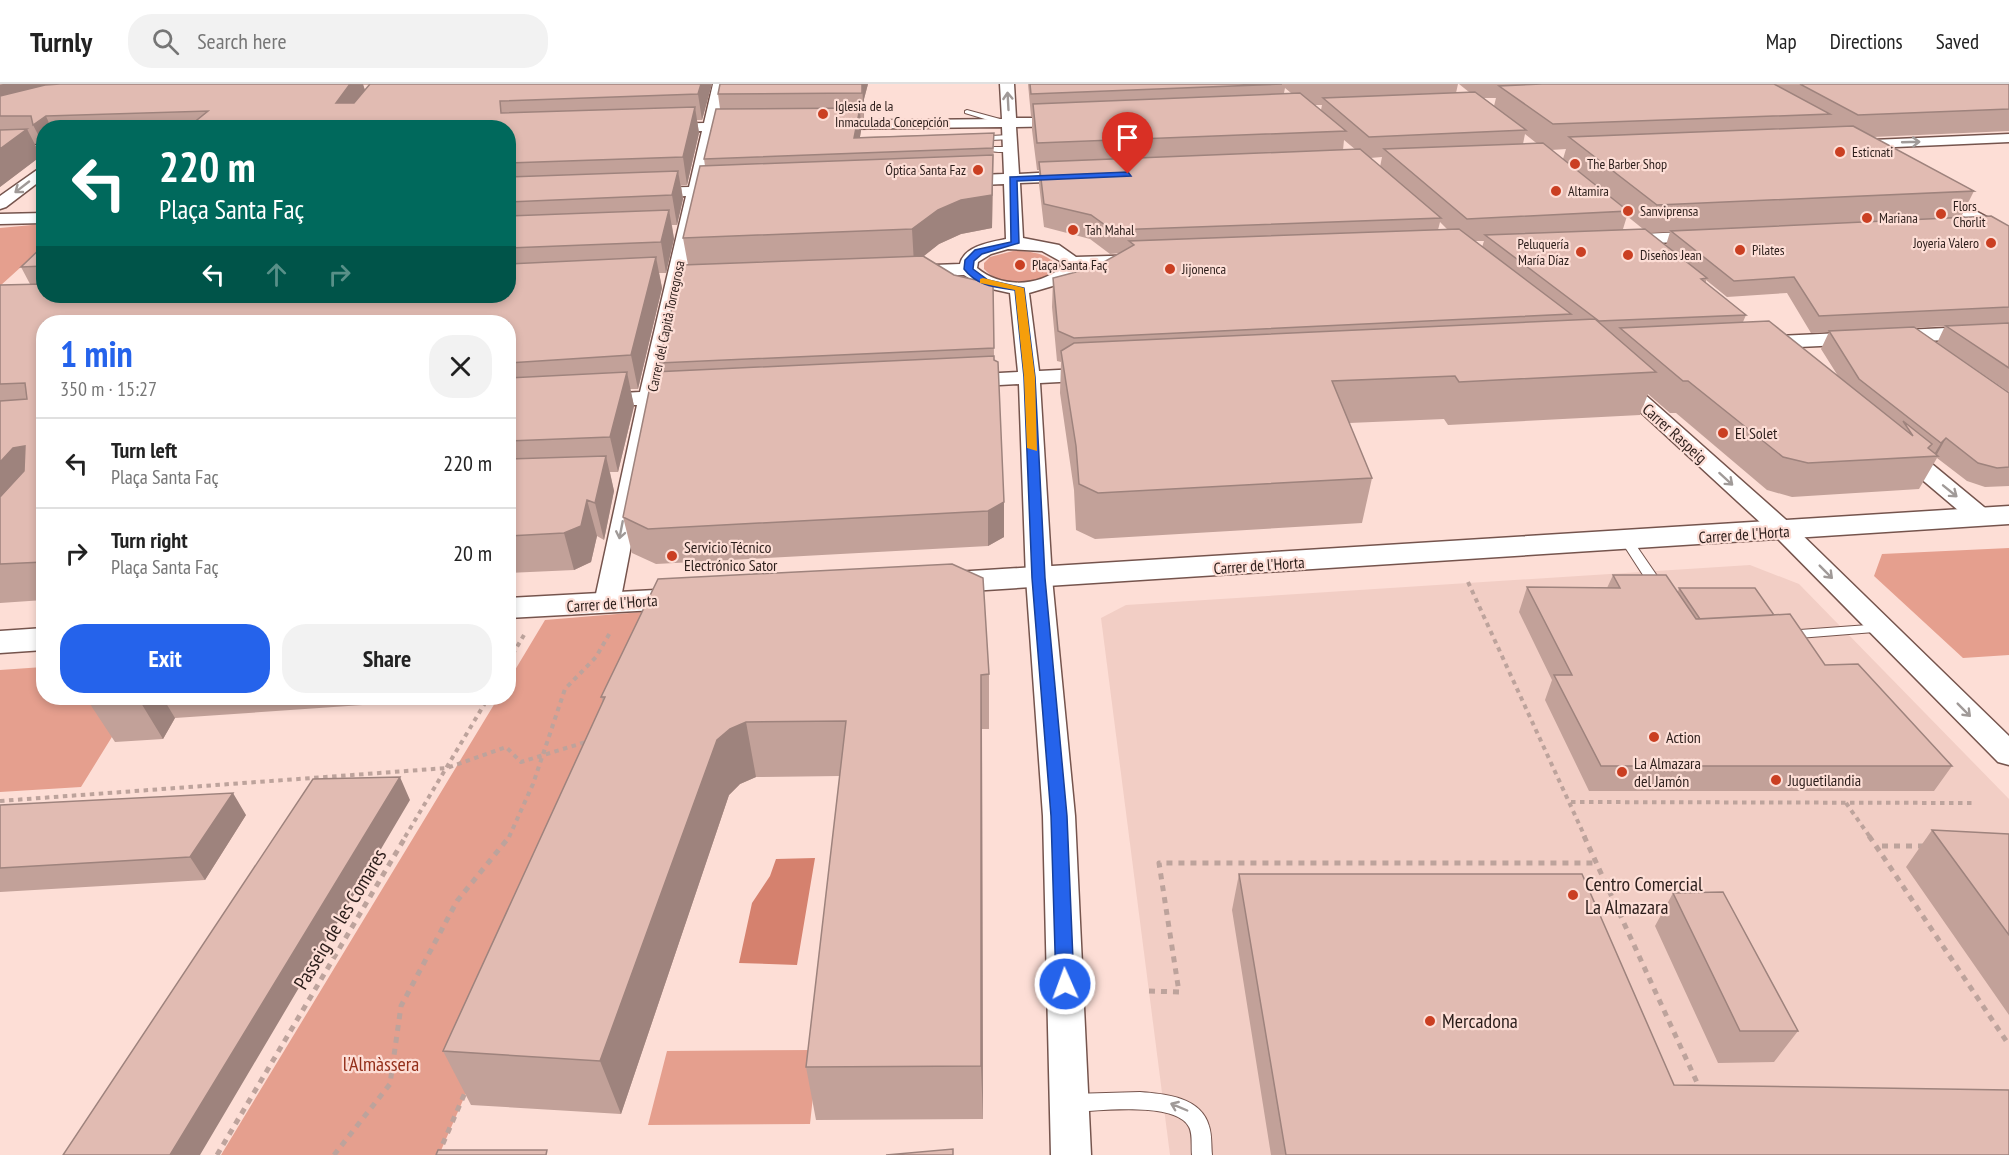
<!DOCTYPE html>
<meta charset="utf-8">
<style>
:root{--surface:#fff;--page:#f2f2f2;--text:#222;--muted:#767676;--line:#e0e0e0;--accent:#2563eb}
body{margin:0;font-family:"PT Sans Narrow",sans-serif;background:var(--page);color:var(--text);height:100vh;display:flex;flex-direction:column;font-size:22px;white-space:nowrap}
*{box-sizing:border-box;margin:0}
p{font-size:20px;color:var(--muted)}
.icon{flex:none;width:33px;height:33px;fill:none;stroke:currentColor;stroke-width:2;stroke-linecap:round;stroke-linejoin:round}
.map{position:relative;flex:1;overflow:hidden}
.drawer{position:absolute;left:36px;top:231px;width:480px;height:390px;display:flex;flex-direction:column;background:var(--surface);border-radius:24px;box-shadow:0 3px 9px #0003}
.drawer>*{flex:none}
.hud{position:absolute;left:36px;top:36px;width:480px;height:183px;border-radius:24px;box-shadow:0 3px 9px #0003;background:#00695c;color:#fff;overflow:hidden}
.pin{position:absolute;display:grid;place-items:center;width:51px;height:51px;color:#fff;margin:-62px -26px;border-radius:50% 50% 50% 0;rotate:-45deg;box-shadow:0 0 6px #0007}
.pin .icon{rotate:45deg}
.me{position:absolute;width:66px;margin:-33px;rotate:358deg;stroke-linejoin:round;filter:drop-shadow(0 0 4px #0008)}
.turn{display:flex;align-items:center;gap:21px;height:126px;padding:0 24px;font-size:27px}
.turn .icon{width:78px;height:78px;stroke-width:2.5}
.turn b{display:block;font-size:42px;line-height:51px}
.lanes{display:flex;align-items:center;height:57px;padding:0 24px;background:#0003;justify-content:center;gap:30px;direction:ltr}
.lanes .off{opacity:.35}
.round{display:grid;place-items:center;flex:none;width:63px;height:63px;border-radius:24px;background:var(--page)}
.summary{display:flex;align-items:center;justify-content:space-between;height:102px;padding:0 24px}
h1{font-size:36px;font-weight:800;line-height:45px;color:var(--accent)}
.action{display:flex;gap:12px;margin-top:auto;padding:12px 24px}
.action a{flex:1;height:69px;border-radius:24px;background:var(--accent);color:#fff;font-size:24px;font-weight:800;line-height:69px;text-align:center}
.action a+a{background:var(--page);color:var(--text)}
ul{padding:0;list-style:none}
li{display:flex;align-items:center;gap:18px;height:90px;padding:0 24px;border-top:2px solid var(--line)}
li div{flex:1}
li b{display:block;font-size:22px}
li em{font-style:normal}
header{display:flex;align-items:center;gap:36px;box-sizing:border-box;height:84px;padding:0 30px;background:var(--surface);border-bottom:2px solid var(--line)}
header strong{font-size:28px}
nav{display:flex;gap:33px;margin-inline-start:auto;font-size:21px}
.search{width:420px;height:54px;background:var(--page);display:flex;align-items:center;gap:15px;box-sizing:border-box;padding:0 21px;border-radius:24px;color:var(--muted);font-size:22px}
.map>svg:first-child{display:block}
.built{fill:#f2cec5}
.green{fill:#e59f8e}
.water{fill:#d5816e}
.lines{fill:none;stroke-linecap:round;stroke-linejoin:round}
.service-casing{stroke:#75544d;stroke-width:2}
.minor-casing{stroke:#75544d;stroke-width:3}
.tertiary-casing{stroke:#75544d;stroke-width:3}
.path-far1{stroke:#bda39c;stroke-width:4;stroke-dasharray:4.5 4.5;stroke-linecap:butt}
.path{stroke:#bda39c;stroke-width:5;stroke-dasharray:6 6;stroke-linecap:butt}
.service{fill:#fff;fill-rule:evenodd}
.minor{fill:#fff;fill-rule:evenodd}
.tertiary{fill:#fff;fill-rule:evenodd}
.wall{fill:#c2a199;fill-rule:evenodd}
.shaded-wall{fill:#9e837d}
.building{fill:#e1bbb2;stroke:#9e837d;stroke-width:1.5}
.oneway{stroke:#a09a98}
.route{fill:#2563eb;stroke:#184099;stroke-width:1.5}
.slow{fill:#f59e0b}
.poi-dot{fill:#ca3f22;stroke:#fdded6;stroke-width:2}
.labels{text-anchor:middle;stroke-width:4.5;stroke-linejoin:round;paint-order:stroke}
.far-poi-label{font-size:14px;fill:#2c1e1b;stroke:#fdded6;text-anchor:start}
.far-street-label{font-size:14px;fill:#2c1e1b;stroke:#fdded6}
.street-label{font-size:16px;fill:#2c1e1b;stroke:#fdded6}
.poi-label{font-size:16px;fill:#2c1e1b;stroke:#fdded6;text-anchor:start}
.near-poi-label{font-size:20px;fill:#2c1e1b;stroke:#fdded6;text-anchor:start}
.near-street-label{font-size:20px;fill:#2c1e1b;stroke:#fdded6}
.near-park-label{font-size:20px;fill:#94301b;stroke:#fdded6}
</style>
<header>
<strong>Turnly</strong>
<div class="search"><svg class="icon" aria-label="search" viewBox="0 0 24 24"><circle cx="10" cy="10" r="6"/><path d="M15 15l6 6"/></svg>Search here</div>
<nav><a>Map</a><a>Directions</a><a>Saved</a></nav>
</header>
<div class="map">
<svg width="2009" height="1071" viewBox="0 0 2009 1071">
<rect width="100%" height="100%" fill="#fdded6"/>
<!-- built -->
<path class="built" d="M1750,481L1799,500L2009,715V1071H1170L1101,534L1126,521Z"/>
<!-- green -->
<path class="green" d="M43,140V163L0,202V144Z
M1013,167C1028,167 1043,168 1055,179V185C1039,202 999,203 984,185V179L990,173Z
M2009,464V571L1963,574L1874,492L1882,470Z
M678,525L439,1071H221L498,614H508L509,596L545,536Z
M43,583L44,614H136L81,703L0,708V586Z
M818,966L810,1040L648,1041L667,967Z"/>
<!-- water -->
<path class="water" d="M815,774L797,881L739,879L752,819L770,792L776,775Z"/>
<g class="lines">
<!-- service casing -->
<g class="service-casing">
<path id="service" d="M967,26L1011,38L1012,40L1008,42L965,29V27Z
M1010,51L1014,53L1013,55L990,56L986,54L990,52Z
M987,63H1011L1015,65C1009,69 992,69 986,65Z
M1627,453L1631,454L1664,502L1666,505L1664,508H1654L1621,457Z
M1882,540L1889,544L1887,547L1786,555L1779,551L1786,547Z
M1140,1008C1166,1010 1201,1013 1209,1042C1212,1051 1211,1061 1212,1071H1192C1191,1063 1193,1050 1189,1043C1176,1017 1097,1027 1072,1028L1065,1026L1062,1019L1065,1012L1072,1010Z"/>
</g>
<!-- minor casing -->
<g class="minor-casing">
<path id="minor" d="M713,0H727L718,38H747L754,42L747,46L717,47L705,102L729,101L737,106L729,111L703,112L661,307H692L695,312L692,317L658,320L620,519L616,525L607,527L598,525L594,519L637,321H589L586,316L589,311L640,308L686,112L645,114L637,109L645,104L689,103L702,47L663,48L656,44L663,40L704,39Z
M1000,0H1014L1016,34H1068L1075,38L1068,42L1016,43L1019,90L1074,87L1082,92L1074,97L1020,99L1023,154L1059,161L1076,173L1142,171L1151,176L1142,181L1079,184L1066,198L1029,209L1039,287L1098,284L1105,286L1108,290L1105,294L1098,296L1040,299L1052,494L1075,732L1091,1071H1051L1043,732L1026,494L1019,300L962,303L955,301L952,297L955,293L962,291L1018,288L1010,209L983,203L964,191L909,192L900,187L909,182L960,180C964,162 991,158 1006,155L1004,100L956,102L948,97L956,92L1004,90L1002,43L825,45L818,41L825,37L1002,35ZM1008,165L1042,167L1060,177L1061,184C1037,203 1001,204 977,184L978,178L991,170Z
M2009,50V58L1850,65L1843,61L1850,57Z
M0,61H44V70L0,71Z
M44,81V94L6,123L0,125V112Z
M1931,103L2009,145V157L1925,111L1923,108Z
M44,129V139L0,140V130Z
M1705,147L1714,152L1711,156L1621,161L1612,156L1621,151Z
M2009,241V253L1759,265L1752,263L1749,259L1752,255L1759,253Z
M1617,290L1624,292L1793,442L2009,652V681L1998,678L1775,452L1610,300L1607,296L1610,292Z
M1901,359L1909,361L1990,428L1993,433L1990,438L1981,440L1972,438L1893,371L1890,366L1893,361Z"/>
</g>
<!-- tertiary casing -->
<g class="tertiary-casing">
<path id="tertiary" d="M2009,422V440L939,509L928,506L923,499L928,492L939,489Z
M692,504L703,507L708,514L703,521L692,524L508,534V514Z
M44,544V566L0,569V547Z"/>
</g>
<!-- path-far1 -->
<path class="path-far1" d="M1468,498L1585,753
M508,578L524,551
M0,717L447,684L506,663L521,678L589,657
M1571,718L1972,719
M1846,719L1870,753
M405,753L488,614
M509,753L533,700L565,605L596,573L611,547"/>
<!-- path -->
<path class="path" d="M1584,752L1700,1005
M1869,752L1876,762
M1924,762H1876L2009,961
M1149,907L1179,908L1159,779H1598
M217,1071L406,752
M334,1071L390,1000L401,922L457,817L510,752
M438,1071L467,1004"/>
<!-- service -->
<use href="#service" class="service"/>
<!-- minor -->
<use href="#minor" class="minor"/>
<!-- tertiary -->
<use href="#tertiary" class="tertiary"/>
</g>
<!-- wall -->
<path class="wall" d="M0,0H712L702,36H697L699,49L687,101H681L683,115L677,141H672L674,155L666,189H659L662,204L638,305H630L634,322L618,388H610L614,407L604,456L597,452L591,478L574,486L508,489V238H44V516L0,519V201L30,200L21,183L44,161V212H508V44H44L42,59H34L41,72L0,103ZM363,1H369L365,6Z
M720,0H868L864,15V35H860L861,47L860,53L994,49L992,144L961,150L939,160L923,172L954,191L993,200L994,272L1004,418V453L988,462L656,480L632,469L623,433L661,288L659,279L688,181L683,154L705,82L704,75L720,25L718,10Z
M1028,0H1458L1456,9L1469,8L1459,0H2009V47L1873,53L1974,107L1961,133L2009,142V308L1949,267L2009,309V402L1985,403L1967,397L1937,374L1919,405L1792,413L1767,406L1676,329H1670L1648,310L1640,331L1448,341L1444,335L1349,339L1372,394L1362,439L1095,455L1076,446L1074,406L1060,309L1061,278L1057,277L1052,223L1053,194L1095,183L1120,169L1110,170L1090,155L1044,143L1039,100V86H1037L1032,46V32H1031ZM1285,4L1291,9H1284ZM1484,14H1496L1494,22ZM1315,21H1322L1321,26ZM1525,50L1535,58L1538,60H1523ZM1344,56L1356,66H1343ZM1566,65L1563,75L1551,66ZM1382,73L1380,83L1370,74ZM1627,132L1643,145H1623ZM1440,138L1447,145L1438,146ZM1670,148L1666,161L1650,149ZM1475,157H1484L1482,163ZM1706,196L1727,213L1787,209L1811,249L1829,248L1821,265L1838,292L1743,238L1746,231L1706,199ZM1945,242L1937,259L1915,244L1928,243Z
M1613,491L1678,508L1679,504L1774,531L1825,581L1952,682L1934,707H1589L1545,616L1552,596L1519,528L1527,503L1607,504Z
M989,590V645H982L983,1035L816,1036L806,983L840,692L756,693L740,700L729,711L621,1030L471,1021L443,967L603,618L601,613Z
M86,614H464L175,634L163,655L115,658Z
M0,721L246,731L205,796L0,808Z
M1932,746L2009,750V931L1906,783Z
M1239,790L1674,1001L2009,1071H1271L1232,826Z
M1673,809L1798,947L1774,978L1718,979L1655,842Z"/>
<!-- shaded-wall -->
<path class="shaded-wall" d="M3,0H69L0,30V1Z
M350,0H363L367,13L346,44L336,19Z
M701,0H712L702,36L698,10Z
M862,0H868L864,15V35Z
M695,23L699,49L687,101L683,73Z
M860,24L861,47L857,69L854,54Z
M46,32L51,44H44V62L33,41Z
M27,45L41,72L0,103V65Z
M993,71L992,144L961,150L939,160L914,180L912,145Z
M678,87L683,115L677,141L672,111Z
M669,126L674,155L666,189L661,158Z
M656,173L662,204L638,305L631,271Z
M627,288L634,322L618,388L610,353Z
M1946,354L1936,372H1933L1941,359Z
M25,362L44,394L0,438V378L13,364Z
M606,372L614,407L604,456L595,419Z
M587,416L597,452L591,478L574,486L564,449Z
M1004,418V453L988,462V427Z
M981,591L982,645L983,1035L981,982Z
M138,614H163L175,634L163,655Z
M746,638L756,693L740,700L729,711L621,1030L600,977L717,656L730,645Z
M400,693L410,716L200,1071H170Z
M233,709L246,731L205,796L190,773Z"/>
<!-- building -->
<path class="building" d="M60,0H350L336,19H354L370,0H701L698,10L500,17L501,29L695,23L683,73L508,79V44H187L208,27L46,32L33,41L31,32H0V12L45,1Z
M720,0H862V9L718,10Z
M1030,0H1282L1031,10Z
M1542,0H1774L1830,30L1553,40L1499,2Z
M1800,0H2009V25L1858,31Z
M1475,8L1526,46L1369,53L1323,14Z
M1300,9L1346,47L1037,59L1033,20Z
M860,24L854,54L994,49L993,64L704,75L716,25Z
M1853,42L1974,107L1657,121L1569,53Z
M27,45L0,65V46Z
M1543,59L1628,127L1467,135L1384,65Z
M1360,65L1441,134L1112,146L1091,131L1044,120L1039,78Z
M993,71L992,111L961,116L938,126L912,145L683,154L700,82Z
M678,87L672,111L508,118V93Z
M669,126L661,158L508,164V132Z
M1991,132L2009,142V223L1819,232L1794,193L1734,197L1671,147Z
M1459,145L1571,230L1074,254L1058,247L1053,194L1095,183L1134,161L1129,157Z
M1645,145L1707,194L1701,195L1746,231L1599,237L1485,151Z
M44,161V182L21,183Z
M923,172L954,191L993,200L994,264L659,279L682,181Z
M656,173L631,271L508,279V238H44V478L0,480V413L24,387L25,362L13,364L0,378V317L27,315L25,299L0,300V201L44,200V212H508V180Z
M1595,235L1656,288L1459,298L1455,292L1332,297L1372,394L1098,409L1079,400L1076,362L1061,267L1074,259Z
M1769,237L1913,352L1903,337L1932,360L1928,364L1938,372L1808,379L1783,373L1688,297H1683L1620,244Z
M2009,239V284L1946,242Z
M1914,243L2009,309V383L1997,384L1978,379L1946,354L1941,359L1859,295L1829,247Z
M994,272V276L998,278L1004,418L988,427L648,445L623,433L653,288Z
M627,288L610,353L508,357V294Z
M606,372L595,419L587,416L581,442L564,449L508,452V375Z
M952,480L983,494L989,590L981,591V982L806,983L846,637L746,638L730,645L717,656L600,977L443,967L605,613H601L658,495Z
M1613,491H1666L1696,535L1790,530L1825,581L1858,580L1952,682H1601L1554,591H1572L1527,503L1620,504Z
M1679,504H1755L1774,531L1700,535Z
M400,693L170,1071H63L313,695Z
M233,709L190,773L0,784V721Z
M1932,746L2009,750V851Z
M1239,790H1582L1674,1001L2009,1006V1071H1286Z
M1723,808L1798,947H1740L1673,809Z
M953,1065V1071H886Z
M438,1066H547L546,1071H436Z"/>
<!-- one-way arrows -->
<defs><path id="oneway-shaft" d="M-6 0H5M1.5-3L5.5 0L1.5 3" fill="none" stroke-width="1.6" stroke-linecap="round" stroke-linejoin="round" transform="scale(1.5)"/></defs>
<g class="oneway">
<use href="#oneway-shaft" transform="translate(1008 17) rotate(-93)"/>
<use href="#oneway-shaft" transform="translate(1911 58) rotate(-2)"/>
<use href="#oneway-shaft" transform="translate(22 103) rotate(142)"/>
<use href="#oneway-shaft" transform="translate(1726 395) rotate(42)"/>
<use href="#oneway-shaft" transform="translate(1950 407) rotate(39)"/>
<use href="#oneway-shaft" transform="translate(621 446) rotate(101)"/>
<use href="#oneway-shaft" transform="translate(1826 488) rotate(45)"/>
<use href="#oneway-shaft" transform="translate(1964 626) rotate(45)"/>
<use href="#oneway-shaft" transform="translate(1179 1023) rotate(-157)"/>
</g>
<!-- route -->
<path class="route" d="M1128,88L1131,92L1017,97L1019,159L982,170L974,177L973,185L988,196L1024,204L1035,293L1045,494L1067,732L1074,900L1071,905L1065,908L1059,905L1056,900L1051,732L1032,494L1024,293L1015,206C995,203 977,202 964,185L965,176L975,166L1011,158L1010,93Z"/>
<!-- slow -->
<path class="slow" d="M983,194L1024,204L1035,293L1037,367L1027,364L1024,293L1015,206L980,199V195Z"/>
<!-- markers -->
<g class="poi-dot">
<circle cx="823" cy="30" r="6"/>
<circle cx="1840" cy="68" r="6"/>
<circle cx="1575" cy="80" r="6"/>
<circle cx="978" cy="86" r="6"/>
<circle cx="1556" cy="107" r="6"/>
<circle cx="1628" cy="127" r="6"/>
<circle cx="1941" cy="130" r="6"/>
<circle cx="1867" cy="134" r="6"/>
<circle cx="1073" cy="146" r="6"/>
<circle cx="1991" cy="159" r="6"/>
<circle cx="1740" cy="166" r="6"/>
<circle cx="1581" cy="168" r="6"/>
<circle cx="1628" cy="171" r="6"/>
<circle cx="1020" cy="181" r="6"/>
<circle cx="1170" cy="185" r="6"/>
<circle cx="1723" cy="349" r="6"/>
<circle cx="672" cy="472" r="6"/>
<circle cx="1654" cy="653" r="6"/>
<circle cx="1622" cy="688" r="6"/>
<circle cx="1776" cy="696" r="6"/>
<circle cx="1573" cy="811" r="6"/>
<circle cx="1430" cy="937" r="6"/>
</g>
<g class="labels">
<!-- far-poi labels -->
<g class="far-poi-label">
<text x="835" y="27">Iglesia de la<tspan x="835" dy="16">Inmaculada Concepción</tspan></text>
<text x="1852" y="73">Esticnati</text>
<text x="1587" y="85">The Barber Shop</text>
<text x="966" y="91" text-anchor="end">Óptica Santa Faz</text>
<text x="1568" y="112">Altamira</text>
<text x="1953" y="127">Flors<tspan x="1953" dy="16">Chorlit</tspan></text>
<text x="1640" y="132">Sanviprensa</text>
<text x="1879" y="139">Mariana</text>
<text x="1085" y="151">Tah Mahal</text>
<text x="1979" y="164" text-anchor="end">Joyeria Valero</text>
<text x="1569" y="165" text-anchor="end">Peluquería<tspan x="1569" dy="16">María Díaz</tspan></text>
<text x="1752" y="171">Pilates</text>
<text x="1640" y="176">Diseños Jean</text>
<text x="1032" y="186">Plaça Santa Faç</text>
<text x="1182" y="190">Jijonenca</text>
</g>
<!-- far-street labels -->
<g class="far-street-label">
<text transform="translate(666 242) rotate(-78)" y="5">Carrer del Capità Torregrosa</text>
</g>
<!-- street labels -->
<g class="street-label">
<text transform="translate(1675 349) rotate(42)" y="6">Carrer Raspeig</text>
<text transform="translate(1744 450) rotate(-4)" y="6">Carrer de l'Horta</text>
<text transform="translate(1259 481) rotate(-4)" y="6">Carrer de l'Horta</text>
<text transform="translate(612 519) rotate(-4)" y="6">Carrer de l'Horta</text>
</g>
<!-- poi labels -->
<g class="poi-label">
<text x="1735" y="355">El Solet</text>
<text x="684" y="469">Servicio Técnico<tspan x="684" dy="18">Electrónico Sator</tspan></text>
<text x="1666" y="659">Action</text>
<text x="1634" y="685">La Almazara<tspan x="1634" dy="18">del Jamón</tspan></text>
<text x="1788" y="702">Juguetilandia</text>
</g>
<!-- near-poi labels -->
<g class="near-poi-label">
<text x="1585" y="807">Centro Comercial<tspan x="1585" dy="23">La Almazara</tspan></text>
<text x="1442" y="944">Mercadona</text>
</g>
<!-- near-street labels -->
<g class="near-street-label">
<text transform="translate(340 835) rotate(-59)" y="7">Passeig de les Comares</text>
</g>
<!-- near-park labels -->
<g class="near-park-label">
<text x="381" y="987">l'Almàssera</text>
</g>
</g>
</svg>
<div class="pin" style="left:1128px;top:90px;background:#d93025"><svg class="icon" aria-label="arrive" viewBox="0 0 24 24"><path d="M6 21V4h12l-3 4 3 4H6"/></svg></div>
<svg class="me" style="left:1065px;top:900px" viewBox="-20 -20 40 40"><circle r="17" fill="#2563eb" stroke="#fff" stroke-width="3"/><path d="M0-11L8 9 0 5-8 9z" fill="#fff"/></svg>
<div class="hud">
<div class="turn"><svg class="icon" aria-label="left" viewBox="0 0 24 24"><path d="M17 20v-9H6M10 6l-5 5 5 5"/></svg><div><b>220 m</b>Plaça Santa Faç</div></div>
<div class="lanes"><svg class="icon" aria-label="left" viewBox="0 0 24 24"><path d="M17 20v-9H6M10 6l-5 5 5 5"/></svg><svg class="icon off" aria-label="ahead" viewBox="0 0 24 24"><path d="M12 20V5M6 11l6-6 6 6"/></svg><svg class="icon off" aria-label="right" viewBox="0 0 24 24"><path d="M7 20v-9h11M14 6l5 5-5 5"/></svg></div>
</div>
<section class="drawer">
<div class="summary"><div><h1>1 min</h1><p>350 m · 15:27</p></div><a class="round"><svg class="icon" aria-label="close" viewBox="0 0 24 24"><path d="M6 6l12 12M18 6L6 18"/></svg></a></div>
<ul>
<li><svg class="icon" aria-label="left" viewBox="0 0 24 24"><path d="M17 20v-9H6M10 6l-5 5 5 5"/></svg><div><b>Turn left</b><p>Plaça Santa Faç</p></div><em>220 m</em></li>
<li><svg class="icon" aria-label="right" viewBox="0 0 24 24"><path d="M7 20v-9h11M14 6l5 5-5 5"/></svg><div><b>Turn right</b><p>Plaça Santa Faç</p></div><em>20 m</em></li>
</ul>
<div class="action"><a>Exit</a><a>Share</a></div>
</section>
</div>
